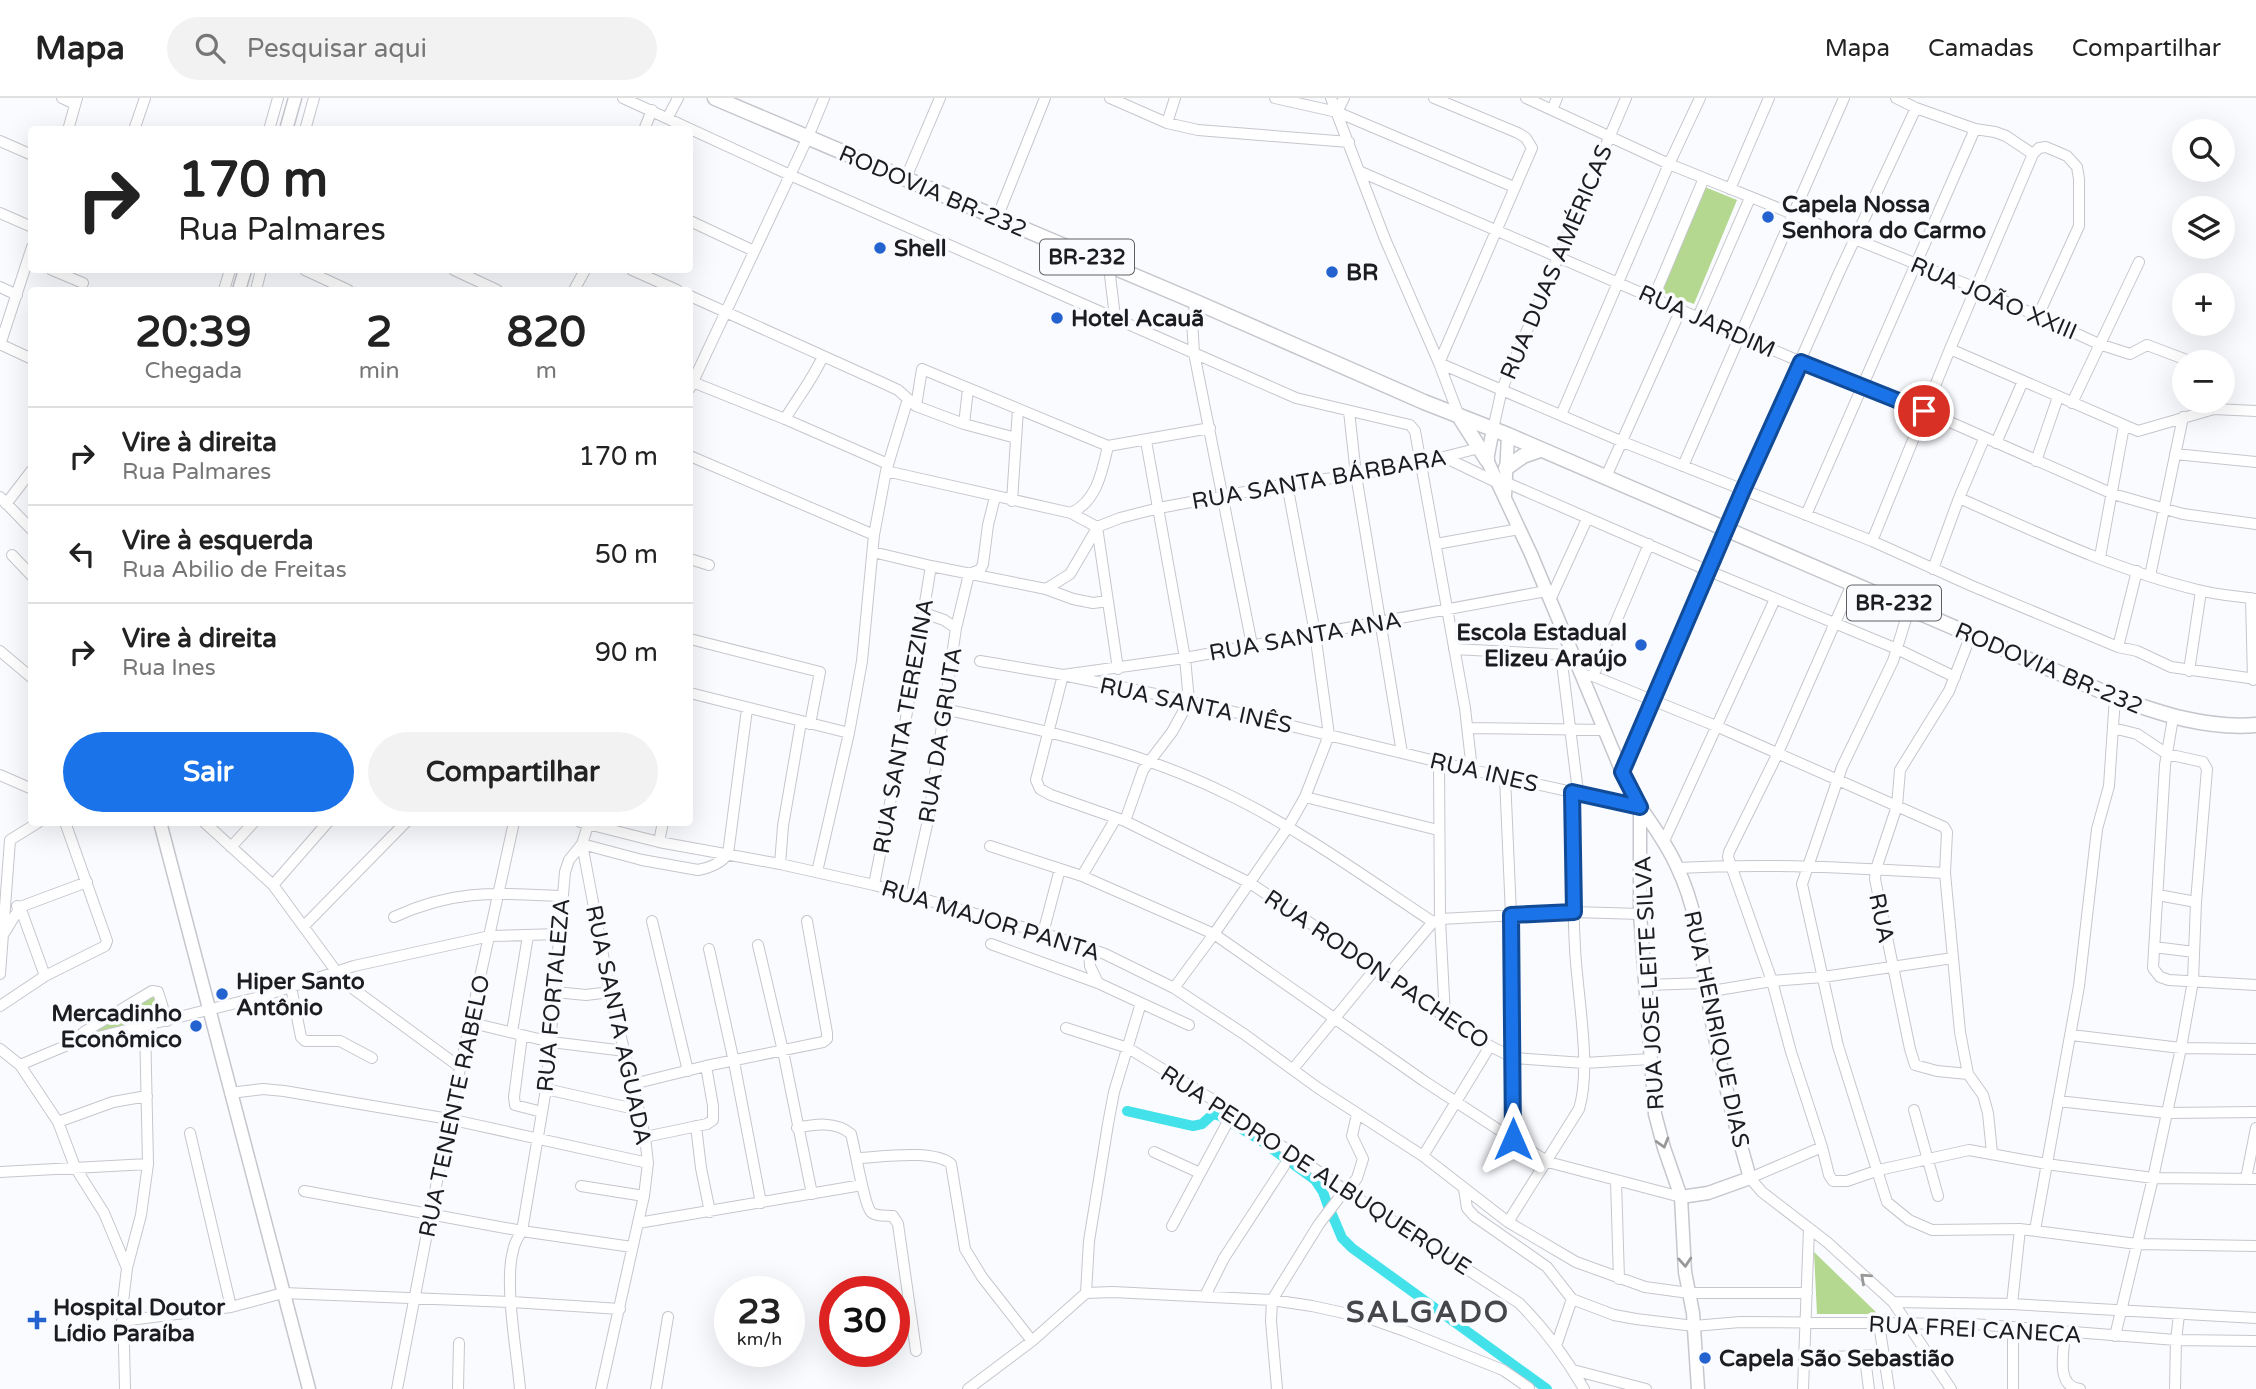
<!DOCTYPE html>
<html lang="pt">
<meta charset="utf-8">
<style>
:root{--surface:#fff;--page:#f2f2f2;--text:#222;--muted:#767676;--line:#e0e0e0;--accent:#1a73e8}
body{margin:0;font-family:"Varela Round",sans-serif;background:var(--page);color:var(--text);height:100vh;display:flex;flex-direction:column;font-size:26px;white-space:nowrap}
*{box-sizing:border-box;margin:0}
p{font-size:23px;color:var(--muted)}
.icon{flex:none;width:38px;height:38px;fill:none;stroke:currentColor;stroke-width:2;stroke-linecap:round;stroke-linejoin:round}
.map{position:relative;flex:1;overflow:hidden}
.drawer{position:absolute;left:28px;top:189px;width:665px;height:539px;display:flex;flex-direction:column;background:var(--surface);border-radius:7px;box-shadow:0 7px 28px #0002}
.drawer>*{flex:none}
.hud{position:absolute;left:28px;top:28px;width:665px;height:147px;border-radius:7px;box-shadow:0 7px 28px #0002;background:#fff;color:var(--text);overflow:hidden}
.controls{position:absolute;left:2172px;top:21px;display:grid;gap:14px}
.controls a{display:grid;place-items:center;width:63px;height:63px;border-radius:50%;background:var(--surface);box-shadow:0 7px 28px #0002;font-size:35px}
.speed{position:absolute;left:714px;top:1178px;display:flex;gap:14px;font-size:35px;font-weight:700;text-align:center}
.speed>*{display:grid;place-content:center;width:91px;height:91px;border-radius:50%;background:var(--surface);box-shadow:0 7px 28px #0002;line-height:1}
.speed small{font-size:18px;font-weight:400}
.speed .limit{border:10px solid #d22;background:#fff;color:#111}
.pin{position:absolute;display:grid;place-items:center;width:60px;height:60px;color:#fff;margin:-30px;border:4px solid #fff;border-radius:50%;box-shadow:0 2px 7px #0007}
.me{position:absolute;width:77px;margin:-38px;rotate:0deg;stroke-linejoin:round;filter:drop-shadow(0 0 5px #0008)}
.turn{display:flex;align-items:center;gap:24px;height:147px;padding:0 35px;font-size:32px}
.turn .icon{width:91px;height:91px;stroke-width:2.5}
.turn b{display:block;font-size:49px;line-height:60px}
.eta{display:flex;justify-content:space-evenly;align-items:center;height:119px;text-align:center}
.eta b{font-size:42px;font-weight:700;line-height:49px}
.action{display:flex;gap:14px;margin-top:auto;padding:14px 35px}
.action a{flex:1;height:80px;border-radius:42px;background:var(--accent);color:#fff;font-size:28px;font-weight:700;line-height:80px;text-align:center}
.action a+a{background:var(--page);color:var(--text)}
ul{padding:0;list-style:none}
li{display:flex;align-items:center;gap:21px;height:98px;padding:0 35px;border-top:2px solid var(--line)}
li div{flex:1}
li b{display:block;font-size:26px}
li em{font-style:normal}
header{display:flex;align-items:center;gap:42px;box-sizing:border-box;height:98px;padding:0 35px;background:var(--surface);border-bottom:2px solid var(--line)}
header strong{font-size:33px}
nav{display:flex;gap:38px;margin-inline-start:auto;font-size:24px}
.search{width:490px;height:63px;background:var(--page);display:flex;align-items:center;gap:18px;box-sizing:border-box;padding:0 24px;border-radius:38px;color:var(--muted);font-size:26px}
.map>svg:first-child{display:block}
.green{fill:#b4d88f}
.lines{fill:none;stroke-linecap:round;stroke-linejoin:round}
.canal{stroke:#43e2ea;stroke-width:10}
.minor-casing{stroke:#c5c7cd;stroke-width:12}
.major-casing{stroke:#c5c7cd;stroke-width:15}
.highway-casing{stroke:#c5c7cd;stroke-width:17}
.minor{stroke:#fff;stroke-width:10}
.major{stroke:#fff;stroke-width:12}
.highway{stroke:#fff;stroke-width:14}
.oneway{stroke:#99999a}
.route-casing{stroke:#114b97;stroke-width:18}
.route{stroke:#1a73e8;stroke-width:12}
.poi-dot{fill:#2362cf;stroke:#fafbff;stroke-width:2.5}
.labels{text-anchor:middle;stroke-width:7;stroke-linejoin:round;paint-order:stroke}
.shield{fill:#fafbff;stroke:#5f6062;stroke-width:2}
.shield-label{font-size:21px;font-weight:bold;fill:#1d1d1f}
.street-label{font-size:23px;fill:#1d1d1f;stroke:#fafbff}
.poi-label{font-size:23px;font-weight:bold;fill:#1d1d1f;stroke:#fafbff;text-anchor:start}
.district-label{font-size:30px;font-weight:bold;letter-spacing:2px;fill:#45474b;stroke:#fafbff}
</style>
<header>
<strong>Mapa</strong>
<div class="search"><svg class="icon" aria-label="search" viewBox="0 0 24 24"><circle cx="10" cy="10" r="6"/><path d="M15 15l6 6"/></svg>Pesquisar aqui</div>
<nav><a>Mapa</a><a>Camadas</a><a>Compartilhar</a></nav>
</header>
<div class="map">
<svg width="2256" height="1291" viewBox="0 0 2256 1291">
<rect width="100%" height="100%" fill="#fafbff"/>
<!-- green -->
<path class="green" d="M1705,89L1737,102L1694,206L1659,193Z
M152,893L167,923L92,941L84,934Z
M1814,1154L1878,1216H1817Z"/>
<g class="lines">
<!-- canal -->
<path class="canal" d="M1127,1013L1193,1028L1202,1026L1213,1016L1220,1018L1260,1042L1315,1082L1323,1094L1328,1108
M1331,1114L1342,1140L1352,1150L1547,1291"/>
<!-- minor casing -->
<g class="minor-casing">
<path id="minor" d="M62,0L75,6
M623,0L790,77L1296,300L1410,327L1415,333L1465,610L1472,672
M1110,0L1167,25L1198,32L1349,44
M1275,0L1337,14L1514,89
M1331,0L1385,141L1439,265L1459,318
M1434,0L1518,35L1526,40L1532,50L1439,265L1623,344L1872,443L1972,488L2118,549L2137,553L2171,569L2256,581
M1526,0L1669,66L1976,190L2099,246L2130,256L2147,247L2192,264
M1552,12L1557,0
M1337,14L1344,0
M668,19L678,0
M1167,25L1175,0
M68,32L77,0
M134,32L145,0
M269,32L278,0
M305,32L314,0
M644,32L652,12
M0,43L32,57
M2033,56L2039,50L2046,49L2067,58L2077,69L2079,81V128L2038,218
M1361,74L1801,264L1925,313L2113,396L2183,416L2256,426
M905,82L940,0
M1730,91L1769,0
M0,115L32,129
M997,120L1045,0
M690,123L754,153
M1109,169L1115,219
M52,172L83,185
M305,172L348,192
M454,172L497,192
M632,172L677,192
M0,189L17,197
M224,192L230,172
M256,192L261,172
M574,192L585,172
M690,198L883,285L898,292L916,308L964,326L1016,340
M1654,199L1704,80
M1196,204L1192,222L1194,255L1252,547
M1698,219L1750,100
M0,247L32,149
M2,247L32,261
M1950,251L2138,333L2214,311L2256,313
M690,283L785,321L888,366
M690,290L808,39L824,0
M2072,305L2139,164
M916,308L922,271L1108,348L1210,330
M1349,313L1356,377L1402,655
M1561,317L1669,66L1700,0
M785,321C798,299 813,281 823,258
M964,326L968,291
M1493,331L1502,291L1626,0
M1996,345L2023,283
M2175,356L2256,364
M690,358L874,437
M1444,359L1496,384
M2036,363L2058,299
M1683,368L1844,0
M886,373L1071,415L1097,429
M1605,381L1681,211
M1505,384L1709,473L1897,551L1955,579
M0,399L32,432
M1959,400C2036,434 2115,472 2198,492C2217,497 2237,498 2256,501
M1012,403L1018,311
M6,406L32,372
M1071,415C1097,403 1102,374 1108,348
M1806,417L1975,31
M1097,429L1120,420L1159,410L1287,386L1356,377L1444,359L1479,350
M1097,429L1118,571
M1872,443L1950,251L2033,56L2006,38L1995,34L1975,31L1916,10L1896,0
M1436,446L1519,431
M873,454L931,468L1046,491L1073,501L1093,505L1108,503
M12,457L32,478
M2100,459L2124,328
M690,461L709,467
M1933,471L1959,400L1984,341
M969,476L980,472L983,466L988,427L995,399
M2150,478L2183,319
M1852,486L1777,657L1729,754L1728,759L1772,883L1791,954L1822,1049L1829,1077L1833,1083H1847L1879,1072L1969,1052L2046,1066L2153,1080L2256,1081
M1046,491L1070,476L1097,430
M1546,493L1185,560L1063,577L1036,682L1040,691L1051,697L1125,723L1250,785L1388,877L1445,919L1490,948L1514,960L1584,965L1651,961
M2251,500L2253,582
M1550,502L1587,421
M1909,511L1893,563L1842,669L1802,786L1838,948L1887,1104L1909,1122L1932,1132L2020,1131L2137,1146L2256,1148
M924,515L944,522L956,530
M690,541L820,574L810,626
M2118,549L2137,473
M1454,551L1567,557
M0,553L32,580
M1561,557L1578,694
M980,563L1063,577L1189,603L1472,672L1640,709
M2189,573L2201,493
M1582,577L1593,578L1716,628L1944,729L1947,734L1945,775L1960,934L1968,976L1983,997L1988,1015L1992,1055
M1593,578L1649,446
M690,595L849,635
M943,611C1041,631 1139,652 1229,697C1301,732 1366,780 1433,824
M2173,620L2165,667L2153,870L2160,879L2169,882L2256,887
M1468,630L1604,632
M2113,630L2137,636L2167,656L2203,664L2207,671L2196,804L2193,883L2181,950L2153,1080L2115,1238
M1439,664L1440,821L1445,919
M1622,674L1743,392L1838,177L1916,10
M0,677L32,691
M1505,679L1511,817L1513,1041
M1305,699L1438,732
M1125,723L1143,672L1172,634L1189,603L1185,560L1146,343
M204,724L273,787L344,884L461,970
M580,724L659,744L780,766L874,787L1043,835L1105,856L1174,890L1244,936L1318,990L1423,1058L1508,1124L1576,1164L1645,1189L1689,1195H1807
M589,724L582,746L610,894L645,1039L648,1065L644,1098L601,1291
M1664,743L1775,501
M659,744L663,724
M990,748L1082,778L1214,836L1424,983L1548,1064L1681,1099
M231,749L254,724
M780,766L783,728L801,624
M1678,770C1768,765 1856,770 1945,775
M817,774L849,635L862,563L874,437L886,373L908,301
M1082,778L1116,720
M273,787L328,724
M874,787L902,644L931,468
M2158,797L2196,804
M911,798L929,718L956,530L969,476
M17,808L20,809L45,878
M394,819C455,791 496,795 561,798
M652,823L688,973
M304,828L406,724
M5,834L20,809L87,784
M1043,835L1060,771
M991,846L1098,885
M758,847L783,953L812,1096
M2154,849L2194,854
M709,851L734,964L761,1105
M0,876L10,742L39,724
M1388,877L1433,824L1440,821L1574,814L1640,816
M1646,887L1705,885
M291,889L301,939L305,943H340L372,960
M1174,890L1214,836L1288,729L1305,699L1329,637L1315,535L1287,386
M555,894L586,897L610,894
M1706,894L1772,883L1823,879L1953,860
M1141,905L1189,927
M0,908L45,878L105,848L107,843L65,724
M472,925L551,944L625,953
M1066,930L1128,950L1233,1014L1345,1092L1519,1205C1544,1230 1566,1260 1584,1291
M512,934L528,838
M2071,937L2181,950L2256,951
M522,938L514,999L515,1007L542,1014
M72,944L84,934L152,893L158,894L167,923
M0,951L20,967L58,1024L75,1069L104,1115L127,1170
M20,967L70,946L260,899L354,868L490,838L560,836
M1293,971L1376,870
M1968,976L1937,973L1915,967L1910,951L1875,781L1876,771L1897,708L1900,672L1949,593L1971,537
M633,986L706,968L823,944L827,941V935L807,823
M546,991L639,1012
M230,995L263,991L284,993L449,1021L648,1065
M2058,1003L2167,1015L2256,1014
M1914,1012L1938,1098
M58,1024L113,1004L147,998
M696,1028L701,1070L710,1114
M797,1030C815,1026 836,1023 851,1036C855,1050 864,1107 871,1114C876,1119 887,1117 893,1118L898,1126L916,1253
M190,1035L231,1209
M645,1039L707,1026L713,1022V1008L706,968
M1822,1049L1750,1080L1762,1094L1827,1144L1893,1204L1951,1291
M1154,1054L1200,1075
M1423,1058L1490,948
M858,1060C881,1059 934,1051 951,1066L965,1151L982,1179L1032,1243
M0,1074L148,1066
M2246,1081L2256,1030
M1616,1083L1619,1181
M581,1088L644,1098
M1464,1091L1467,1110L1474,1118L1547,1169L1572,1201L1614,1217L1636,1221L1694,1228L1740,1224L1973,1226L2176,1242L2256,1243
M304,1093L522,1133L632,1149
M1347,1094L1357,1080L1363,1061L1352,1038L1357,1016
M1508,1124L1579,1011C1592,969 1577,896 1575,850C1572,798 1573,746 1572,693
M638,1125L862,1087
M1172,1128L1233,1014
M2035,1132L2079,888L2097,731L2109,688L2115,599
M1086,1195L1113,1194L1272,1202L1312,1208L1371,1221L1405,1233L1503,1272L1529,1290
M1086,1195L1089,1143L1108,1026L1114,994L1141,905L1098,885L1090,868L1089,851
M1205,1198L1224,1160L1284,1068
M1893,1204L2012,1206L2256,1220
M2012,1206L2020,1131
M122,1223L231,1209L283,1195L512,1204L620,1211
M1879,1226L1889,1291
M2065,1235C2064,1253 2055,1289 2080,1291
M1556,1248L1572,1201
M1805,1260L1882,1257
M1865,1260L1869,1291
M1573,1272L1646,1291
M125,1291L123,1204L127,1170L141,1117L148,1066L145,927
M397,1291L449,1021L514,724
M458,1291L459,1245
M520,1291C517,1255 504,1186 513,1153C514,1146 518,1139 522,1133L546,991L565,774L569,762L582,746L642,762L698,772C709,770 721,765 728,756L747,611
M656,1291L668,1219
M968,1291L1032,1243L1086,1195
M1277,1291L1271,1223L1272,1202L1319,1126L1345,1092
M1803,1291L1809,1131
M2013,1291V1230
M2175,1291L2176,1242L2179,1217"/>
</g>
<!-- major casing -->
<g class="major-casing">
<path id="major" d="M286,32L295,0
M239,192L245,172
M1493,331L1487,362L1531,456L1622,674L1640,709V816L1655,1016L1664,1050L1681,1099L1685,1174L1693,1215L1698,1291
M1505,398L1508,337
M1641,710C1654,729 1668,748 1677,769C1702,820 1703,881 1714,935C1724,984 1736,1032 1750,1080L1708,1095L1681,1099
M160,724L309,1291"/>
</g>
<!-- highway casing -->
<g class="highway-casing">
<path id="highway" d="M715,0L1196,204L1424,304L1508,337L2115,599C2161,616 2207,631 2256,627
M1459,318L1487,362
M1506,370L1523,358L1540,352"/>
</g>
<!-- minor -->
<use href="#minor" class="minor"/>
<!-- major -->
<use href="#major" class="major"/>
<!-- highway -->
<use href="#highway" class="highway"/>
</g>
<!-- one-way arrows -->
<defs><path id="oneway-chevron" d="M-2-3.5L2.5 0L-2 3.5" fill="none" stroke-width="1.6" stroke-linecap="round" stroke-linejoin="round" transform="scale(1.75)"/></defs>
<g class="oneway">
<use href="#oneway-chevron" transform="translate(1663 1045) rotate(74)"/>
<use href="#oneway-chevron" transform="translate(1685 1164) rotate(86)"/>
<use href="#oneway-chevron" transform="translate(1865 1180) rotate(-138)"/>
</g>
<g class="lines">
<!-- route casing -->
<g class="route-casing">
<path id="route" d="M1513,1041L1511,817L1574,814L1572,694L1640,709L1622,674L1743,392L1801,264L1924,313"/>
</g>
<!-- route -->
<use href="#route" class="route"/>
</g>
<!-- markers -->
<g class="poi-dot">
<circle cx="1768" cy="119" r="7"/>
<circle cx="880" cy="150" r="7"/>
<circle cx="1332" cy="174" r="7"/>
<circle cx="1057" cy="220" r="7"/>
<circle cx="1641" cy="547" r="7"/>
<circle cx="222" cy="896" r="7"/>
<circle cx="196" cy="928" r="7"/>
<path d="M33.5 1211.5h7v7h7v7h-7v7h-7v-7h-7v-7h7z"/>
<circle cx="1705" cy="1260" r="7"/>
</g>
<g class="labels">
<!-- shield labels -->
<g class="shield">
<rect x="1040" y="141.5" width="94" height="35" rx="5"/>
<rect x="1847" y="487.5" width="94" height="35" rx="5"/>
</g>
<g class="shield-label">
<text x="1087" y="166">BR-232</text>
<text x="1894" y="512">BR-232</text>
</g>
<!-- street labels -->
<g class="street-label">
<text transform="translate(933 93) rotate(23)" y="8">RODOVIA BR-232</text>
<text transform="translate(1556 164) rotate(-67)" y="8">RUA DUAS AMÉRICAS</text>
<text transform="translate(1994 200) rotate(23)" y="8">RUA JOÃO XXIII</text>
<text transform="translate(1707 223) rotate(24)" y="8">RUA JARDIM</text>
<text transform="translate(1319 381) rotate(-10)" y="8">RUA SANTA BÁRBARA</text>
<text transform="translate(1305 538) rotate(-10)" y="8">RUA SANTA ANA</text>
<text transform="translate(2049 570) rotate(23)" y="8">RODOVIA BR-232</text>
<text transform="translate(1196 607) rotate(12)" y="8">RUA SANTA INÊS</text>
<text transform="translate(903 628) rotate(-80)" y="8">RUA SANTA TEREZINA</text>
<text transform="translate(940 637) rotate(-81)" y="8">RUA DA GRUTA</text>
<text transform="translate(1484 674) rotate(13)" y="8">RUA INES</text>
<text transform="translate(1882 820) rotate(78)" y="8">RUA</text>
<text transform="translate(991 822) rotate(17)" y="8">RUA MAJOR PANTA</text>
<text transform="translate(1377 871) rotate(34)" y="8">RUA RODON PACHECO</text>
<text transform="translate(1649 885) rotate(-93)" y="8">RUA JOSE LEITE SILVA</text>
<text transform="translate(553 897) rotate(-85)" y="8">RUA FORTALEZA</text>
<text transform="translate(619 927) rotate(78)" y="8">RUA SANTA AGUADA</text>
<text transform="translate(1717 931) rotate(78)" y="8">RUA HENRIQUE DIAS</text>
<text transform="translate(454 1008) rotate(-78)" y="8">RUA TENENTE RABELO</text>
<text transform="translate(1316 1072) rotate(33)" y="8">RUA PEDRO DE ALBUQUERQUE</text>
<text transform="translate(1975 1231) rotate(3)" y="8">RUA FREI CANECA</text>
</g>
<!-- poi labels -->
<g class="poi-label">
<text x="1782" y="114">Capela Nossa<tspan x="1782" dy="26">Senhora do Carmo</tspan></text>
<text x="894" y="158">Shell</text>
<text x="1346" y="182">BR</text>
<text x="1071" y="228">Hotel Acauã</text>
<text x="1627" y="542" text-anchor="end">Escola Estadual<tspan x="1627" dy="26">Elizeu Araújo</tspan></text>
<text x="236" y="891">Hiper Santo<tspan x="236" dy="26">Antônio</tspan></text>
<text x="182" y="923" text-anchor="end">Mercadinho<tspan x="182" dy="26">Econômico</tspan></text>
<text x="53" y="1217">Hospital Doutor<tspan x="53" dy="26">Lídio Paraíba</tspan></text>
<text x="1719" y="1268">Capela São Sebastião</text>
</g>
<!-- district labels -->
<g class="district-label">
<text x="1428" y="1224">SALGADO</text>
</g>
</g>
</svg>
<div class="controls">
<a><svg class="icon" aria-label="search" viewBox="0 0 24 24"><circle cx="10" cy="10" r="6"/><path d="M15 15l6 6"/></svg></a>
<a><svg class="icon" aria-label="layers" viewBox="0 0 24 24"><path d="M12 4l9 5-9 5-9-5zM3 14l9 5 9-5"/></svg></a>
<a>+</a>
<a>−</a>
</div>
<div class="speed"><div>23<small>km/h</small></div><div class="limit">30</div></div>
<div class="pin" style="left:1924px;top:313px;background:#d93025"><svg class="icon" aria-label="arrive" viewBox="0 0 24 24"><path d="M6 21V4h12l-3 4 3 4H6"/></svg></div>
<svg class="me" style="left:1513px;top:1041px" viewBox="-20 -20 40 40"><path d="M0-17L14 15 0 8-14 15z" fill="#1a73e8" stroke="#fff" stroke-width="4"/></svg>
<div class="hud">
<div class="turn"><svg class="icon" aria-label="right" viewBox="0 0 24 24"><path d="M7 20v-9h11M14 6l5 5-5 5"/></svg><div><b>170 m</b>Rua Palmares</div></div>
</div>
<section class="drawer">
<div class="eta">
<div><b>20:39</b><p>Chegada</p></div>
<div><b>2</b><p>min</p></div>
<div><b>820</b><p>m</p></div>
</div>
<ul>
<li><svg class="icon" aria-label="right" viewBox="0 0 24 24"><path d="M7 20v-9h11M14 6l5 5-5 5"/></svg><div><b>Vire à direita</b><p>Rua Palmares</p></div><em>170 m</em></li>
<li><svg class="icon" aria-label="left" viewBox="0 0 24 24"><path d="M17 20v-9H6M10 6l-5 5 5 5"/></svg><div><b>Vire à esquerda</b><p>Rua Abilio de Freitas</p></div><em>50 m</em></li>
<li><svg class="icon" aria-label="right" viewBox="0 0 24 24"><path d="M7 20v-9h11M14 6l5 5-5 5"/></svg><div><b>Vire à direita</b><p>Rua Ines</p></div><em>90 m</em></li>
</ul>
<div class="action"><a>Sair</a><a>Compartilhar</a></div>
</section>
</div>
